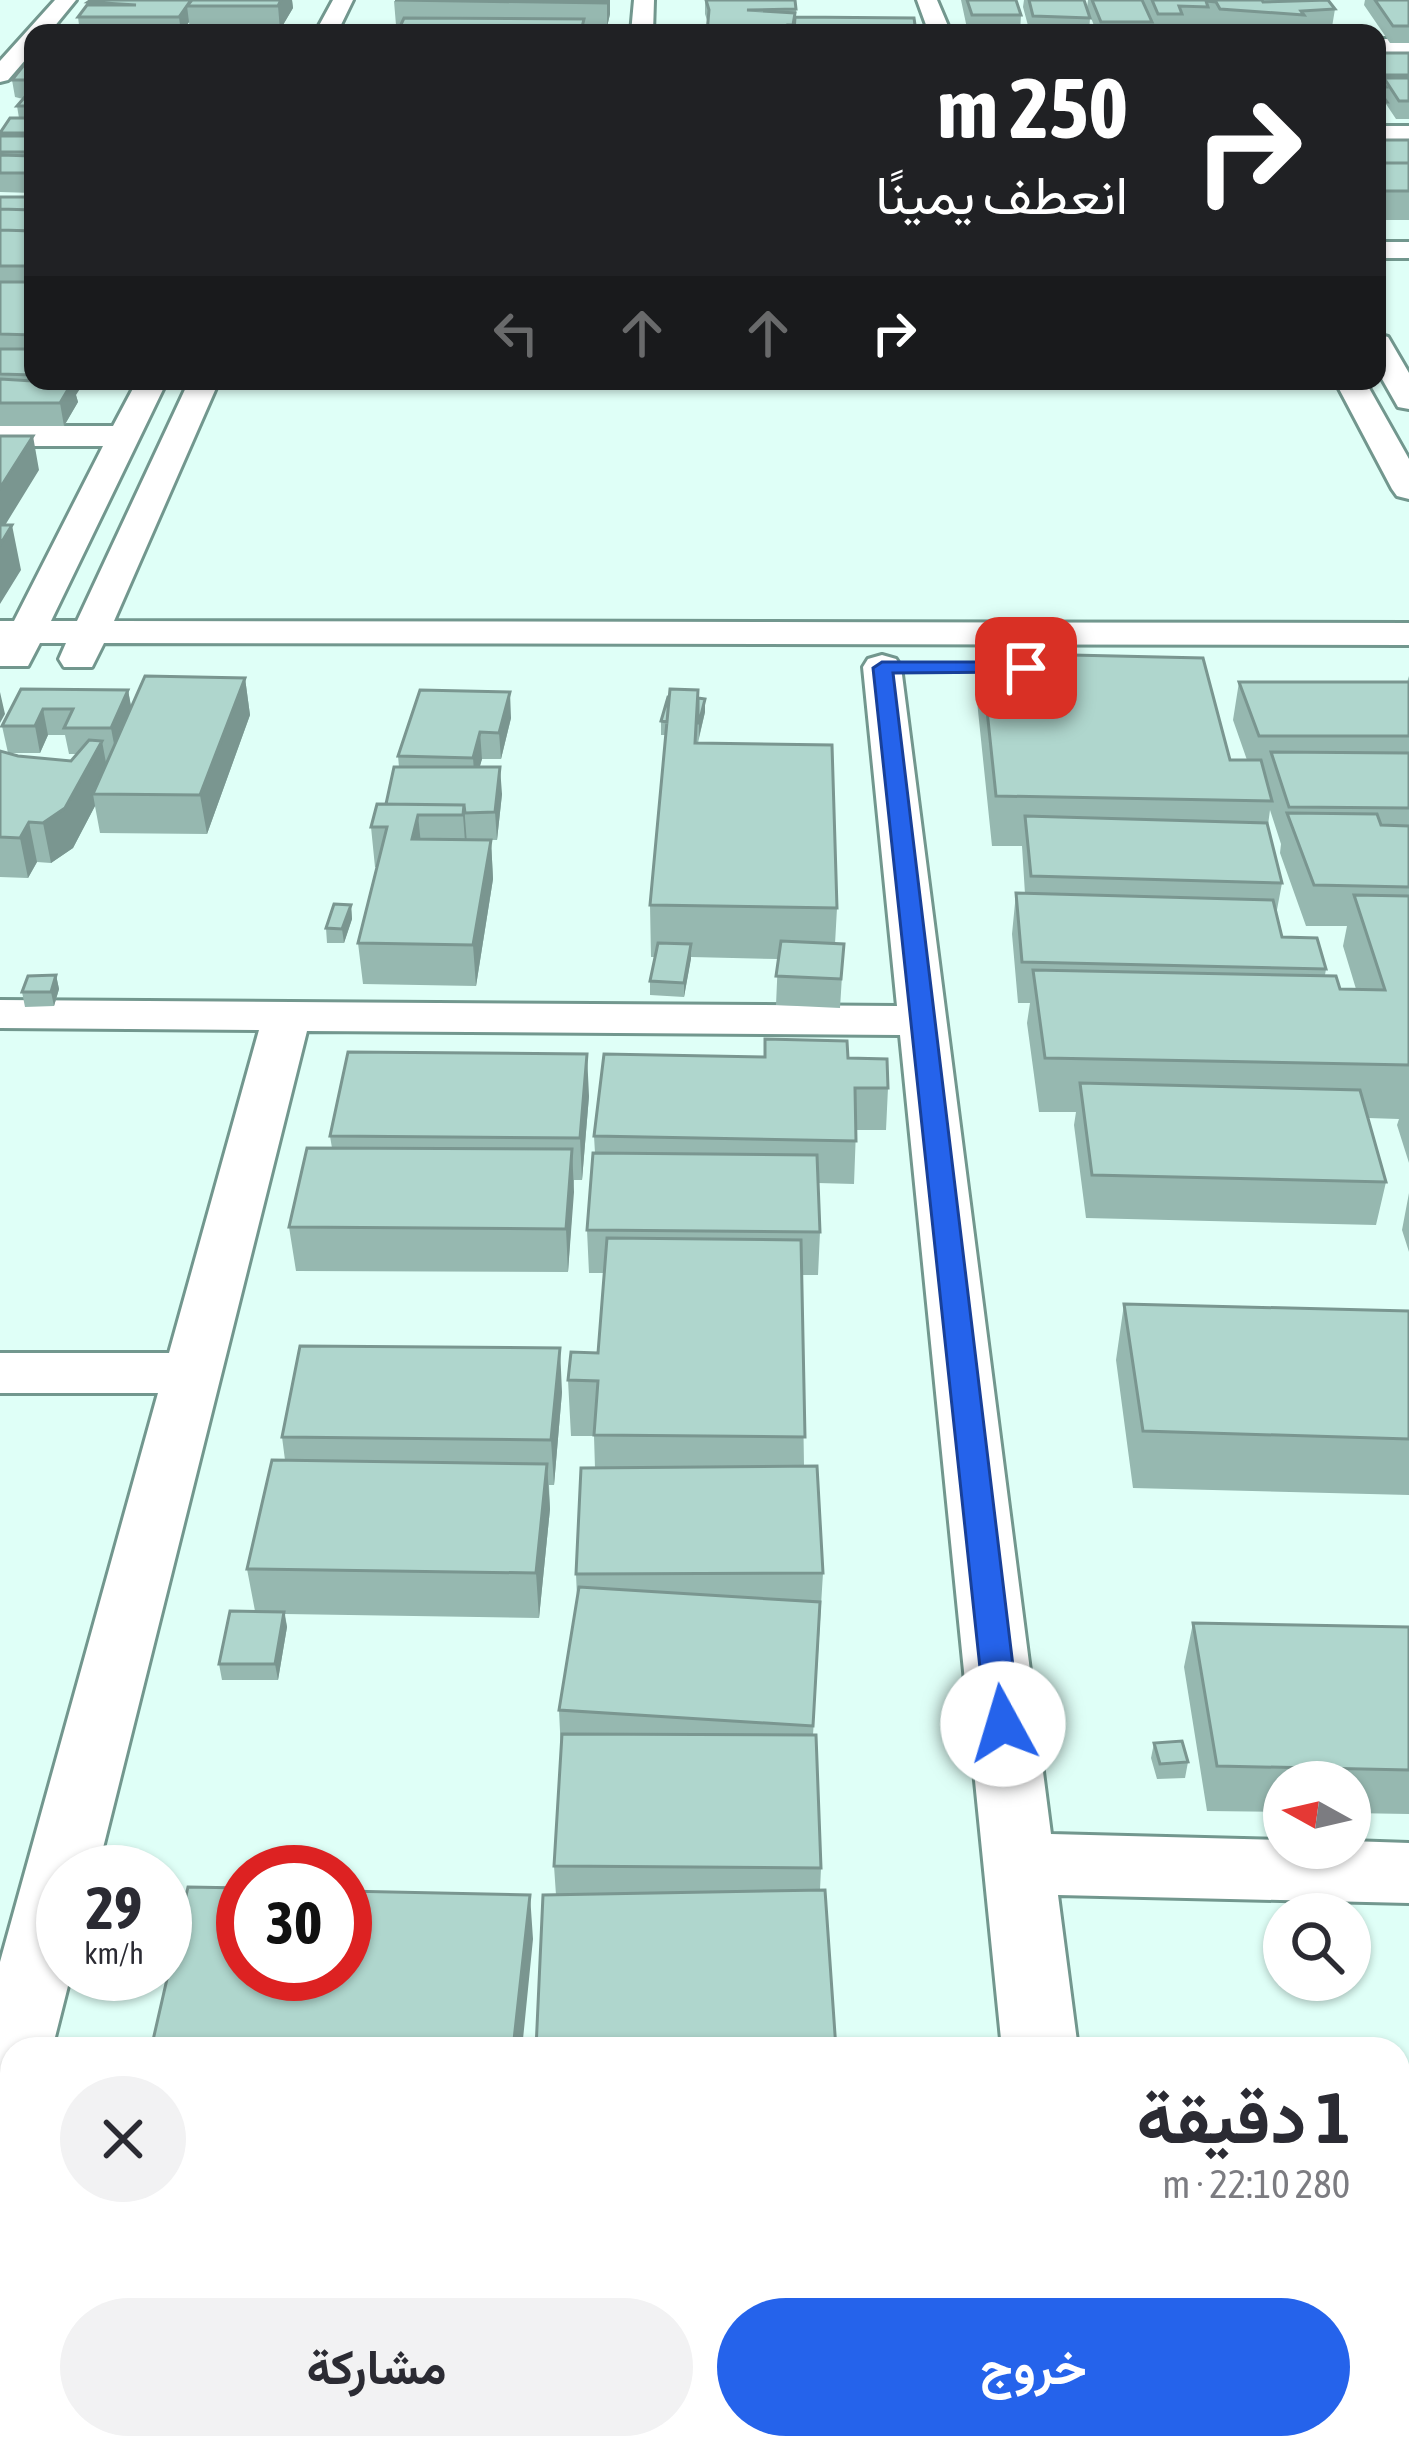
<!DOCTYPE html>
<html lang="ar">
<meta charset="utf-8">
<style>
:root{--surface:#fff;--page:#f2f2f3;--text:#2b2b33;--muted:#7c7c81;--accent:#2563eb}
body{margin:0;font-family:"Asap Condensed",Vazirmatn,sans-serif;background:var(--page);color:var(--text);direction:rtl;height:100vh;display:flex;flex-direction:column;font-size:45px;white-space:nowrap}
*{box-sizing:border-box;margin:0}
p{font-size:39px;color:var(--muted)}
.icon{flex:none;width:66px;height:66px;fill:none;stroke:currentColor;stroke-width:2;stroke-linecap:round;stroke-linejoin:round}
.map{position:relative;flex:1;overflow:hidden;direction:ltr}
.side{position:absolute;left:0px;top:2037px;width:1410px;height:423px;display:flex;flex-direction:column;background:var(--surface);border-radius:36px 36px 0 0;box-shadow:0 3px 9px #0004;direction:rtl}
.side>*{flex:none}
.guide{position:absolute;left:24px;top:24px;width:1362px;height:366px;border-radius:24px;box-shadow:0 3px 9px #0004;direction:rtl;background:#202124;color:#fff;overflow:hidden}
.needle{width:78px;rotate:278deg}
.tools{position:absolute;left:1263px;top:1761px;display:grid;gap:24px}
.tools a{display:grid;place-items:center;width:108px;height:108px;border-radius:50%;background:var(--surface);box-shadow:0 3px 9px #0004;font-size:60px}
.speed{position:absolute;left:36px;top:1845px;display:flex;gap:24px;font-size:60px;font-weight:700;text-align:center}
.speed>*{display:grid;place-content:center;width:156px;height:156px;border-radius:50%;background:var(--surface);box-shadow:0 3px 9px #0004;line-height:1}
.speed small{font-size:30px;font-weight:400}
.speed .limit{border:18px solid #d22;background:#fff;color:#111}
.pin{position:absolute;display:grid;place-items:center;width:102px;height:102px;color:#fff;margin:-51px;border-radius:24px;box-shadow:0 6px 18px #0006}
.me{position:absolute;width:132px;margin:-66px;rotate:354deg;stroke-linejoin:round;filter:drop-shadow(0 0 9px #0008)}
.turn{display:flex;align-items:center;gap:42px;height:252px;padding:0 60px;font-size:54px}
.turn .icon{width:156px;height:156px;stroke-width:2.5}
.turn b{display:block;font-size:84px;line-height:102px}
.lanes{display:flex;align-items:center;height:114px;padding:0 60px;background:#0003;justify-content:center;gap:60px;direction:ltr}
.lanes .off{opacity:.35}
.round{display:grid;place-items:center;flex:none;width:126px;height:126px;border-radius:63px;background:var(--page)}
.headline{display:flex;align-items:center;justify-content:space-between;height:204px;padding:0 60px}
h1{font-size:72px;font-weight:700;line-height:90px}
.primary-button{display:flex;gap:24px;margin-top:auto;padding:24px 60px}
.primary-button a{flex:1;height:138px;border-radius:72px;background:var(--accent);color:#fff;font-size:48px;font-weight:700;line-height:138px;text-align:center}
.primary-button a+a{background:var(--page);color:var(--text)}
.map>svg:first-child{display:block}
.lines{fill:none;stroke-linecap:round;stroke-linejoin:round}
.minor-casing{stroke:#72978e;stroke-width:6}
.minor{fill:#fff;fill-rule:evenodd}
.wall{fill:#96b8b0;fill-rule:evenodd}
.shaded-wall{fill:#7a9690}
.building{fill:#afd6cd;stroke:#7a9690;stroke-width:3}
.route{fill:#2563eb;stroke:#184099;stroke-width:3}
</style>
<div class="map">
<svg width="1409" height="2459" viewBox="0 0 1409 2459">
<rect width="100%" height="100%" fill="#dffff7"/>
<g class="lines">
<!-- minor casing -->
<g class="minor-casing">
<path id="minor" d="M55,0H76L49,33H33V51L8,80L0,82V61Z
M333,0H353L337,33H315Z
M634,0H654L653,33H631Z
M917,0H937L951,33H929Z
M1377,39H1409V53H1377Z
M1377,126H1409V140H1377Z
M1377,242H1409V258H1377Z
M1377,334L1388,337L1409,373V409L1398,407L1377,370Z
M137,381H167L51,621H77L189,381H219L114,621L1409,623V645L104,643L92,667H64L59,659L66,643H40L28,666H0V621H14L103,446H0V426H113Z
M1335,381H1365L1409,459V499L1397,496L1392,489Z
M882,655L896,659L901,667L1051,1834L1284,1840V1848H1350V1841L1409,1843V1903L1058,1895L1078,2049H1002L900,1035L307,1031L97,1872H63V1974H71L52,2049H12V2132L0,2137V1962L158,1393H0V1353H169L259,1030L0,1028V1000L897,1006L863,667L868,659Z
M1041,2448H1129L1130,2459H1042Z"/>
</g>
<!-- minor -->
<use href="#minor" class="minor"/>
</g>
<!-- wall -->
<path class="wall" d="M91,0H292L293,8L280,30H190L189,22L182,33H80L78,17L89,5Z
M610,0V14L607,27H584V33H399L401,25H396L394,1Z
M705,0L796,9V17L915,33H794V31V33H707L708,23L705,14Z
M961,0H1016L1021,15L1020,33H968Z
M1024,0H1084L1090,18L1089,33H1030L1023,7Z
M1088,0H1328L1335,9L1331,33H1097L1087,8Z
M1365,0H1409V43H1390L1364,5Z
M1377,53H1409V119H1396L1386,104L1384,120H1377Z
M33,66V193L0,192V131L19,118L17,106L23,99L15,97L12,80Z
M1377,140H1409V220H1377Z
M0,197H33V381L76,395L78,402L64,426H0Z
M981,653L1230,760H1247L1233,720L1239,682H1407L1409,676V1163L1397,1125L1399,1119L1368,1118L1386,1182L1376,1225L1086,1218L1074,1125L1076,1112H1039L1027,1023L1030,1003H1018L1012,934L1016,893L1025,894L1022,846H992L977,701ZM1270,810L1281,844L1280,853L1306,926H1347L1343,946L1356,989H1340L1325,975L1326,969L1282,937L1276,915L1282,883L1268,825Z
M245,678L250,715L207,834L100,833L95,806L73,848L51,863L37,862L28,878L0,877V751L18,756L71,761L76,754H69L65,735H48L40,753H8L2,726L21,689L128,690L131,708Z
M698,698L705,712L698,743L837,908L835,944H844L840,1008L776,1005L778,959L691,957L684,997L650,995V981L655,957H651L650,905L666,735H661V721Z
M511,718L501,759H482L479,767L502,794L497,840H491L493,879L476,986L363,984L358,943L377,867H375L371,827L386,804L399,767L398,756Z
M351,905L352,919L344,943H327L326,928Z
M56,975L59,989L54,1006L25,1007L22,992Z
M848,1058L888,1088L886,1130H856L854,1184L818,1183L820,1232L818,1275H801L804,1466L823,1573L813,1735L821,1868L820,1890L556,1895L554,1866L561,1753L559,1710L577,1597L576,1574L595,1468L594,1436H571L568,1380L598,1353L604,1273H589L587,1230L595,1153L594,1136Z
M589,1096L582,1180H574L568,1272L296,1271L289,1227L332,1148L330,1136Z
M1409,1193V1252L1402,1230Z
M1124,1304L1409,1311V1495L1133,1488L1116,1360Z
M562,1392L554,1485H549L550,1509L539,1618L285,1614L287,1627L278,1680H222L219,1664L255,1611L247,1569L285,1460L282,1437Z
M1193,1623L1409,1627V1814L1350,1813V1782H1284V1812L1207,1811L1184,1667Z
M1154,1743L1188,1762L1185,1778L1157,1779L1151,1758Z"/>
<!-- shaded-wall -->
<path class="shaded-wall" d="M281,0H292L293,8L280,30L278,6Z
M607,0H610V14L607,27Z
M187,6L189,22L181,33L179,17Z
M72,381H85L76,395L78,402L64,426L60,403Z
M33,436L39,470L4,527L12,525L21,570L0,604V488Z
M245,678L250,715L207,834L200,795Z
M128,690L133,716L116,755L111,728Z
M0,692L5,714L0,723Z
M510,692L511,718L501,759L499,733Z
M705,699V712L699,737V723Z
M43,709L48,735L40,753L35,726Z
M480,732L482,759L475,785L473,758Z
M102,741L109,779L93,794L95,806L73,848L51,863L43,823Z
M500,767L502,794L497,840L495,812Z
M464,805L467,844L466,855L463,815Z
M418,815L422,854L412,839Z
M29,822L37,862L28,878L20,838Z
M491,840L493,879L476,986L473,945Z
M351,905L352,919L344,943L342,929Z
M691,944V959L684,997V983Z
M56,975L59,989L54,1006L51,992Z
M587,1054L589,1096L582,1180L580,1138Z
M572,1149L574,1192L568,1272L566,1229Z
M560,1348L562,1392L554,1485L551,1440Z
M547,1464L550,1509L539,1618L536,1573Z
M284,1612L287,1627L278,1680L275,1664Z
M530,1895L533,1939L522,2049H513Z
M475,2448H485L484,2459H474Z"/>
<!-- building -->
<path class="building" d="M91,0H191L179,17H78L87,5H136L88,2Z
M192,0H281L278,6H187Z
M395,0H607V3Z
M706,0H795L796,9L747,10L795,13L793,25H788L789,33H707L709,10Z
M967,0H1016L1021,15H972Z
M1029,0H1084L1090,18L1033,16Z
M1092,0H1142L1152,22H1101Z
M1152,0H1262L1263,2L1328,0L1335,9L1301,11L1304,15L1220,9L1216,2L1206,1L1208,7L1179,6L1182,14H1158Z
M1375,0H1409V26H1393Z
M795,17L914,18L916,32H794Z
M404,18L584,19L581,31H398Z
M1377,53H1409V75H1377Z
M24,65L33,66V80H12Z
M1377,76H1378L1386,87H1377Z
M1384,78H1409V101H1399Z
M1377,88L1387,102H1377Z
M30,91H33V106H17Z
M10,118H33V133H0Z
M0,136H33V152H0Z
M1377,140H1409V163H1377Z
M0,155L33,156V173H0Z
M1377,163H1409V191H1377Z
M0,197H33V210L0,209Z
M0,209L33,210V231L0,230Z
M0,230L33,231V266H0Z
M0,282H33V310H30H33V335L0,334Z
M0,349H33V375L0,374Z
M0,379L33,381H73L60,403H0Z
M0,436H33L0,488Z
M0,525H12L0,545Z
M981,653L1203,658L1230,760H1261L1272,801L996,796Z
M145,676L245,678L200,795L93,794Z
M1239,682H1409V736H1259Z
M21,689L128,690L111,728H64L73,709H43L35,726H2Z
M670,689L698,690L695,743L832,745L837,908L650,905Z
M420,690L510,692L499,733L480,732L473,758L398,756Z
M668,697H669L667,722L661,721Z
M698,698L705,699L699,723H698Z
M89,740L102,741L65,808L43,823L29,822L20,838L0,837V751L18,756L71,761Z
M1271,752L1409,753V808L1289,807Z
M394,767H500L495,812L465,813L464,805L386,804Z
M377,804L464,805L463,815H418L412,839L491,840L473,945L358,943L387,827H371Z
M1287,813L1377,814L1381,825L1409,826V887L1314,885Z
M1025,816L1267,823L1282,883L1031,876Z
M1016,893L1273,900L1282,937L1317,938L1326,969L1022,962Z
M1354,895L1409,896V1065L1045,1058L1033,970L1336,976L1340,989L1385,990Z
M334,904L351,905L342,929L326,928Z
M781,941L844,944L841,979L776,976Z
M658,943L691,944L684,983L650,981Z
M56,975L51,992H22L28,976Z
M765,1039L847,1041L848,1058L887,1059L888,1088H855L856,1141L594,1136L604,1054L765,1057Z
M348,1052L587,1054L580,1138L330,1136Z
M1080,1083L1360,1090L1386,1182L1092,1175Z
M307,1148L572,1149L566,1229L289,1227Z
M593,1153L817,1155L820,1232L587,1230Z
M607,1238L801,1240L805,1437L594,1435L598,1381L568,1380L571,1352L598,1353Z
M1124,1304L1409,1311V1439L1143,1431Z
M300,1346L560,1348L551,1440L282,1437Z
M272,1460L547,1464L536,1573L247,1569Z
M817,1466L823,1573L576,1574L581,1468Z
M579,1587L820,1602L813,1726L559,1710Z
M230,1611L284,1612L275,1664H219Z
M1193,1623L1409,1627V1770L1217,1766Z
M562,1734L816,1735L821,1868L554,1866Z
M1182,1741L1188,1762L1160,1764L1154,1743Z
M188,1887L243,1888V1974H345V1891L530,1895L513,2049H151Z
M825,1890L836,2049H536L543,1895Z
M84,2448H475L474,2459H81Z
M510,2448H848V2459H509Z"/>
<!-- route -->
<path class="route" d="M1026,662L1036,668L1033,672L893,673L1020,1724L1015,1734L1003,1738L991,1734L986,1724L873,668L882,662Z"/>
</svg>
<div class="tools">
<a><svg class="needle" viewBox="-14 -14 28 28"><path d="M0-13l5 13h-10z" fill="#e53935"/><path d="M0 13l5-13h-10z" fill="#7c7c81"/></svg></a>
<a><svg class="icon" aria-label="search" viewBox="0 0 24 24"><circle cx="10" cy="10" r="6"/><path d="M15 15l6 6"/></svg></a>
</div>
<div class="speed"><div>29<small>km/h</small></div><div class="limit">30</div></div>
<div class="pin" style="left:1026px;top:668px;background:#d93025"><svg class="icon" aria-label="arrive" viewBox="0 0 24 24"><path d="M6 21V4h12l-3 4 3 4H6"/></svg></div>
<svg class="me" style="left:1003px;top:1724px" viewBox="-20 -20 40 40"><circle r="19" fill="#fff"/><path d="M0-13L10 11 0 6-10 11z" fill="#2563eb"/></svg>
<div class="guide">
<div class="turn"><svg class="icon" aria-label="right" viewBox="0 0 24 24"><path d="M7 20v-9h11M14 6l5 5-5 5"/></svg><div><b>250 m</b>انعطف يمينًا</div></div>
<div class="lanes"><svg class="icon off" aria-label="left" viewBox="0 0 24 24"><path d="M17 20v-9H6M10 6l-5 5 5 5"/></svg><svg class="icon off" aria-label="ahead" viewBox="0 0 24 24"><path d="M12 20V5M6 11l6-6 6 6"/></svg><svg class="icon off" aria-label="ahead" viewBox="0 0 24 24"><path d="M12 20V5M6 11l6-6 6 6"/></svg><svg class="icon" aria-label="right" viewBox="0 0 24 24"><path d="M7 20v-9h11M14 6l5 5-5 5"/></svg></div>
</div>
<section class="side">
<div class="headline"><div><h1>1 دقيقة</h1><p>280 m · 22:10</p></div><a class="round"><svg class="icon" aria-label="close" viewBox="0 0 24 24"><path d="M6 6l12 12M18 6L6 18"/></svg></a></div>
<div class="primary-button"><a>خروج</a><a>مشاركة</a></div>
</section>
</div>
